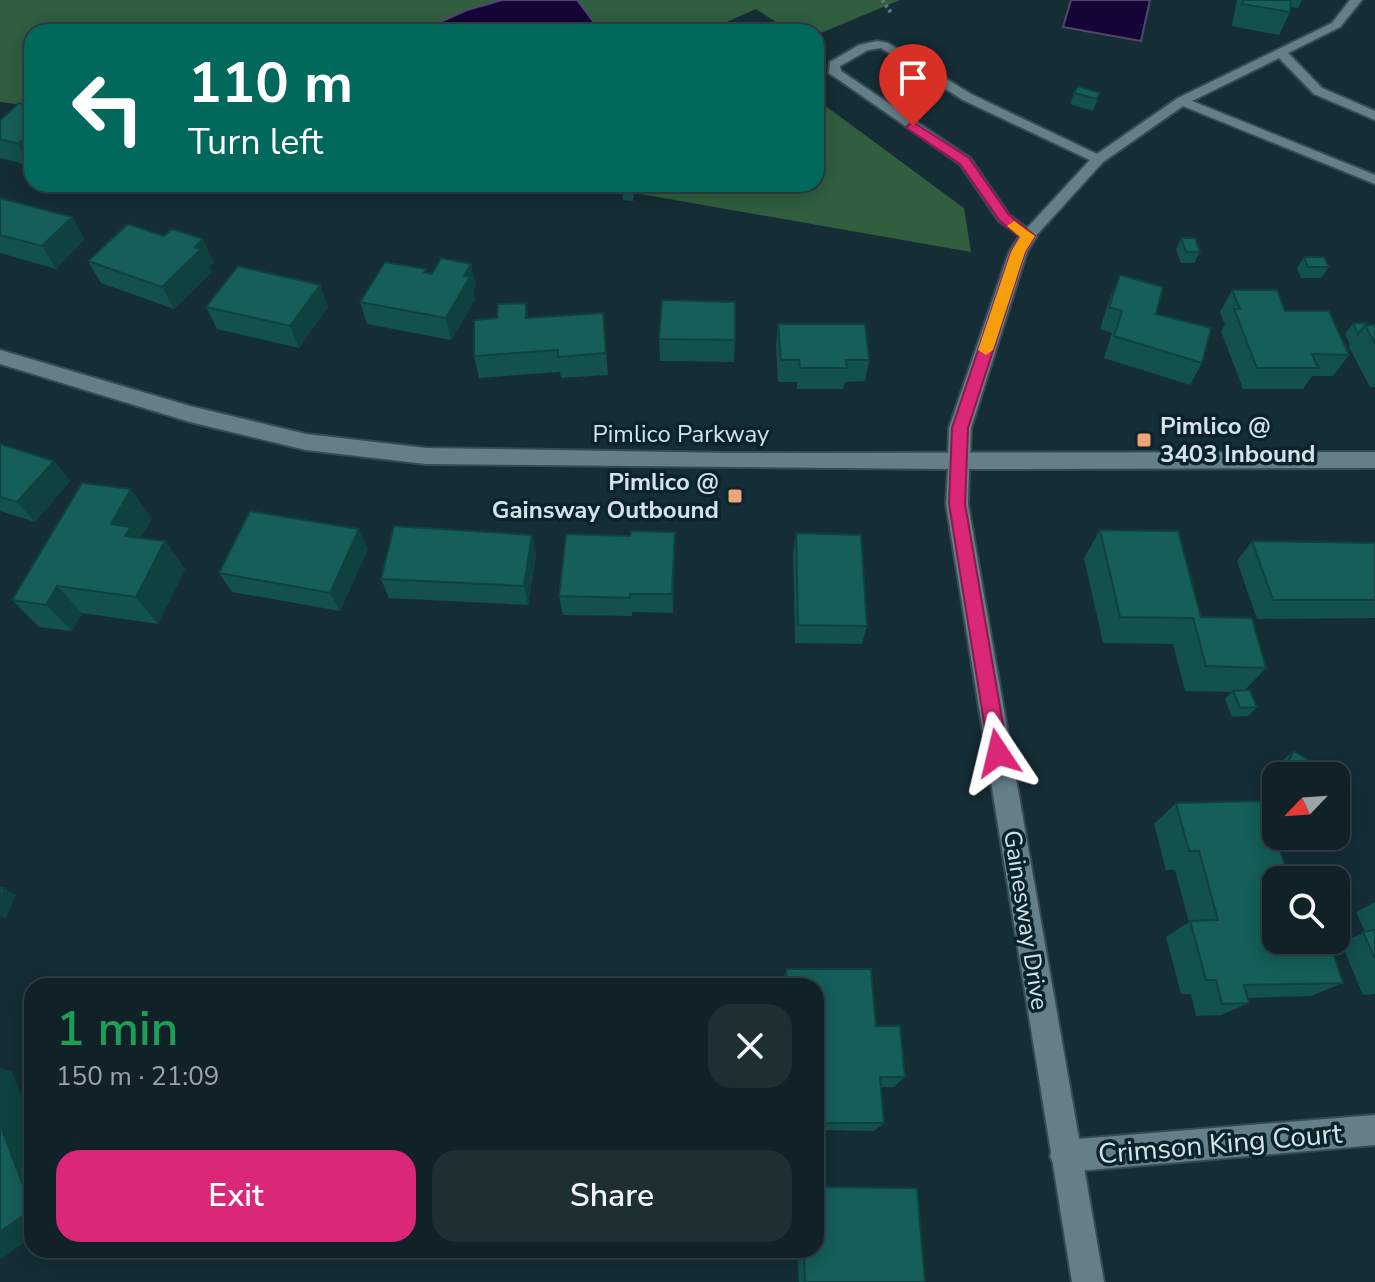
<!DOCTYPE html>
<meta charset="utf-8">
<style>
:root{--surface:#102228;--page:#1e2f34;--text:#f1f3f6;--muted:#9ca4a8;--line:#303f45;--accent:#db2777}
body{margin:0;font-family:"Nunito Sans",sans-serif;background:var(--page);color:var(--text);height:100vh;display:flex;flex-direction:column;font-size:30px;white-space:nowrap}
*{box-sizing:border-box;margin:0}
p{font-size:26px;color:var(--muted)}
.icon{flex:none;width:44px;height:44px;fill:none;stroke:currentColor;stroke-width:2;stroke-linecap:round;stroke-linejoin:round}
.map{position:relative;flex:1;overflow:hidden}
.panel{position:absolute;left:24px;top:978px;width:800px;height:280px;display:flex;flex-direction:column;background:var(--surface);border-radius:24px;box-shadow:0 4px 20px #0003,0 0 0 2px var(--line)}
.panel>*{flex:none}
.banner{position:absolute;left:24px;top:24px;width:800px;height:168px;border-radius:24px;box-shadow:0 4px 20px #0003,0 0 0 2px var(--line);background:#00695c;color:#fff;overflow:hidden}
.needle{width:52px;rotate:245deg}
.controls{position:absolute;left:1262px;top:762px;display:grid;gap:16px}
.controls a{display:grid;place-items:center;width:88px;height:88px;border-radius:16px;background:var(--surface);box-shadow:0 4px 20px #0003,0 0 0 2px var(--line);font-size:40px}
.pin{position:absolute;display:grid;place-items:center;width:68px;height:68px;color:#fff;margin:-82px -34px;border-radius:50% 50% 50% 0;rotate:-45deg;box-shadow:0 0 8px #0007}
.pin .icon{rotate:45deg}
.me{position:absolute;width:88px;margin:-44px;rotate:350deg;stroke-linejoin:round;filter:drop-shadow(0 0 6px #0008)}
.turn{display:flex;align-items:center;gap:28px;height:168px;padding:0 32px;font-size:36px}
.turn .icon{width:104px;height:104px;stroke-width:2.5}
.turn b{display:block;font-size:56px;line-height:68px}
.round{display:grid;place-items:center;flex:none;width:84px;height:84px;border-radius:24px;background:var(--page)}
.summary{display:flex;align-items:center;justify-content:space-between;height:136px;padding:0 32px}
h1{font-size:48px;font-weight:600;line-height:60px;color:#1e9e55}
.action{display:flex;gap:16px;margin-top:auto;padding:16px 32px}
.action a{flex:1;height:92px;border-radius:24px;background:var(--accent);color:#fff;font-size:32px;font-weight:600;line-height:92px;text-align:center}
.action a+a{background:var(--page);color:var(--text)}
.map>svg:first-child{display:block}
.green{fill:#305e3f}
.water{fill:#170437;stroke:#50476c;stroke-width:2}
.lines{fill:none;stroke-linecap:round;stroke-linejoin:round}
.lane-casing{stroke:#374b52;stroke-width:4}
.street-casing{stroke:#374b52;stroke-width:4}
.secondary-casing{stroke:#374b52;stroke-width:4}
.path{stroke:#60747b;stroke-width:4;stroke-dasharray:3 3;stroke-linecap:butt}
.lane{fill:#657f89;fill-rule:evenodd}
.street{fill:#657f89;fill-rule:evenodd}
.secondary{fill:#657f89;fill-rule:evenodd}
.wall{fill:#12514d}
.shaded-wall{fill:#0f423e}
.building{fill:#155e59;stroke:#0f423e;stroke-width:2}
.route{fill:#db2777;stroke:#8e194d;stroke-width:2}
.slow{fill:#f59e0b}
.poi-dot{fill:#f0a279;stroke:#0b232b;stroke-width:3}
.labels{text-anchor:middle;stroke-width:7;stroke-linejoin:round;paint-order:stroke}
.poi-label{font-size:24px;font-weight:bold;fill:#d5e3e8;stroke:#0b232b;text-anchor:start}
.street-label{font-size:24px;fill:#d5e3e8;stroke:#0b232b}
.near-street-label{font-size:28px;fill:#d5e3e8;stroke:#0b232b}
</style>
<div class="map">
<svg width="1375" height="1282" viewBox="0 0 1375 1282">
<rect width="100%" height="100%" fill="#152d35"/>
<!-- green -->
<path class="green" d="M0,0H900L816,35V32H791L756,9L704,32H32V106L0,102Z
M816,99L964,208L971,252L584,184H816Z"/>
<!-- water -->
<path class="water" d="M502,0H577L601,32H418L467,10Z
M1071,0H1150L1141,41L1063,27Z"/>
<g class="lines">
<!-- lane casing -->
<g class="lane-casing">
<path id="lane" d="M1350,0H1362L1340,27L1288,53L1322,88L1375,111V120L1314,94L1279,58L1192,101L1375,175V184L1183,106L1103,162L1033,239L1028,241L999,221L960,164L829,73L830,62L859,45L877,41L888,43L971,94L1097,154L1178,98L1332,23ZM881,48L963,100L1090,160L1027,228L1009,215L970,158L841,71L840,66L868,50Z"/>
</g>
<!-- street casing -->
<g class="street-casing">
<path id="street" d="M1028,230L1037,236L1027,252L971,428L970,460L967,466L959,468L951,466L948,460L949,428L1009,252L1022,232Z
M1375,1115V1145L1066,1172L1055,1167L1050,1156L1055,1145L1066,1140Z"/>
</g>
<!-- secondary casing -->
<g class="secondary-casing">
<path id="secondary" d="M0,350L190,406L306,434L426,448L733,453L1375,452V468L969,469L968,504L1104,1282H1072L946,504L948,469L426,464L306,450L190,422L0,364Z"/>
</g>
<!-- path -->
<path class="path" d="M882,0L892,14"/>
<!-- lane -->
<use href="#lane" class="lane"/>
<!-- street -->
<use href="#street" class="street"/>
<!-- secondary -->
<use href="#secondary" class="secondary"/>
</g>
<!-- wall -->
<path class="wall" d="M1237,0H1302L1298,8L1290,7V12L1279,35L1232,26Z
M1074,93H1100L1093,111L1070,104Z
M32,107V166L0,158V120Z
M623,184H635L633,201L623,200Z
M0,198L85,239L56,269L0,253Z
M1181,238L1200,252L1194,263H1181L1176,249Z
M1304,257L1329,267L1321,278H1301L1297,268Z
M88,261L214,262L209,266L212,272L174,309L101,283Z
M426,269L427,273L476,286L473,291L475,300L451,340L367,324L360,302Z
M1120,275L1202,363L1190,385L1104,358L1112,333L1100,329L1110,298Z
M320,285L328,307L299,348L217,329L206,307Z
M1232,290L1285,311L1349,355L1333,376H1312L1303,389H1243L1221,331L1225,325L1220,312Z
M526,303L528,318L603,313L608,375L561,378L560,372L479,378L474,356L497,318Z
M1353,323L1368,325H1375V387H1370L1349,347L1350,345L1345,334Z
M778,324L869,360L865,381L845,382L843,389H797V382H778L776,345Z
M659,339L735,340L734,362L660,361Z
M0,444L54,461L70,481L35,522L0,511Z
M152,518L140,538L165,541L185,569L158,624L82,613L72,631L39,627L12,600Z
M1100,530L1201,617L1266,668L1245,690L1257,707L1248,716L1232,717L1225,699L1232,692L1185,691L1173,644L1103,643L1084,558Z
M796,533L867,626L862,644L795,643L793,553Z
M532,535L536,555L528,605L389,598L381,579Z
M1252,541L1375,543V618L1257,619L1237,561Z
M368,549L340,611L232,592L219,573Z
M675,552L673,613L632,612V616L563,615L559,596Z
M1294,751L1308,776H1276V780L1273,778L1284,759Z
M1176,803L1288,875L1343,983L1311,996L1248,998L1249,1003L1221,1015L1196,1016L1191,994H1181L1166,937L1189,922L1175,870H1166L1154,824Z
M1375,902V994L1363,995L1341,943L1365,932L1356,912Z
M786,969H871L876,1026H900L905,1077L894,1087H881L884,1123L874,1131L816,1130V986H782Z
M731,1250H816L925,1282H799L797,1252Z"/>
<!-- shaded-wall -->
<path class="shaded-wall" d="M32,131V166L31,167L18,144Z
M72,217L85,239L56,269L42,246Z
M203,239L214,262L209,266L212,272L174,309L162,287L195,247Z
M471,264L476,286L473,291L475,300L451,340L446,318Z
M320,285L328,307L299,348L290,326Z
M54,461L70,481L35,522L17,502Z
M131,489L152,518L140,539L147,564L111,524Z
M359,529L368,549L340,611L330,593Z
M675,532V552L673,613L672,594Z
M532,535L536,555L528,605L524,586Z
M165,541L185,569L158,624L136,597Z
M57,586L82,613L72,631L46,605Z
M4,888L16,895L6,919L0,916V899Z
M0,1068L12,1071L32,1123V1209L0,1125Z
M32,1209V1237L0,1260V1232Z"/>
<!-- building -->
<path class="building" d="M1243,0H1291L1290,12L1242,4Z
M1078,86L1100,93L1097,99L1074,93Z
M19,103L32,107V131L18,144L0,139V120Z
M623,184H634L632,189H622Z
M0,198L72,217L42,246L0,235Z
M128,224L164,236L172,229L203,239L195,247L201,249L162,287L88,261Z
M1181,238H1195L1200,252H1186Z
M1304,257H1324L1329,267H1308Z
M441,258L471,264L464,276L470,277L446,318L360,302L385,262L426,269L424,272L432,274Z
M238,266L320,285L290,326L206,307Z
M1120,275L1163,287L1156,314L1211,328L1202,363L1114,336L1122,311L1109,307Z
M1232,290H1277L1285,311H1329L1349,355L1312,354L1318,368H1257L1234,309H1240Z
M662,300L735,302V340L659,339Z
M526,303V318L603,313L606,353L558,357V350L474,356V320L497,318L498,304Z
M1353,323H1367L1368,325H1365L1358,334Z
M778,324H865L869,360H846L847,368H800L799,360H781Z
M1365,325H1375V344Z
M0,444L54,461L17,502L0,497Z
M82,483L131,489L111,524L131,527L125,536L165,541L136,597L57,586L46,605L12,600Z
M250,511L359,529L330,593L219,573Z
M394,526L532,535L524,586L381,579Z
M1100,530L1178,531L1201,617L1252,618L1266,668L1206,666L1193,618L1120,617Z
M631,531L675,532L672,594H630V598L559,596L566,534L630,536Z
M796,533L861,535L867,626L798,625Z
M1252,541L1375,543V600H1273Z
M1250,690L1257,707L1240,708L1233,691Z
M1294,751L1314,763L1308,776H1292L1283,770Z
M1264,801L1288,875H1307L1308,880H1276V940H1329L1343,983L1244,985L1249,1003L1222,1004L1216,980H1206L1190,921L1218,920L1199,851H1189L1176,803Z
M0,888H4L0,899Z
M1375,930V959L1363,932Z
M786,969H871L876,1026H900L905,1077H880L884,1123H816V986H787Z
M0,1125L32,1209L0,1232Z
M816,1187L917,1188L925,1282H805L804,1251L734,1250H816Z"/>
<!-- route -->
<path class="route" d="M913,122L969,158L1009,215L1035,236L1025,252L968,428L965,504L1008,753L1005,759L998,762L992,759L989,753L949,504L952,428L1011,252L1020,237L1000,221L960,164L908,129L907,126Z"/>
<!-- slow -->
<path class="slow" d="M1014,221L1035,236L1025,252L993,350L986,355L978,350L1011,252L1020,237L1007,226Z"/>
<!-- markers -->
<g class="poi-dot">
<rect x="1136" y="432" width="16" height="16" rx="4"/>
<rect x="727" y="488" width="16" height="16" rx="4"/>
</g>
<g class="labels">
<!-- poi labels -->
<g class="poi-label">
<text x="1160" y="434">Pimlico @<tspan x="1160" dy="28">3403 Inbound</tspan></text>
<text x="719" y="490" text-anchor="end">Pimlico @<tspan x="719" dy="28">Gainsway Outbound</tspan></text>
</g>
<!-- street labels -->
<g class="street-label">
<text x="681" y="442">Pimlico Parkway</text>
<text transform="translate(1026 920) rotate(81)" y="8">Gainesway Drive</text>
</g>
<!-- near-street labels -->
<g class="near-street-label">
<text transform="translate(1220 1143) rotate(-5)" y="10">Crimson King Court</text>
</g>
</g>
</svg>
<div class="controls">
<a><svg class="needle" viewBox="-14 -14 28 28"><path d="M0-13l5 13h-10z" fill="#e53935"/><path d="M0 13l5-13h-10z" fill="#9ca4a8"/></svg></a>
<a><svg class="icon" aria-label="search" viewBox="0 0 24 24"><circle cx="10" cy="10" r="6"/><path d="M15 15l6 6"/></svg></a>
</div>
<div class="pin" style="left:913px;top:126px;background:#d93025"><svg class="icon" aria-label="arrive" viewBox="0 0 24 24"><path d="M6 21V4h12l-3 4 3 4H6"/></svg></div>
<svg class="me" style="left:998px;top:753px" viewBox="-20 -20 40 40"><path d="M0-17L14 15 0 8-14 15z" fill="#db2777" stroke="#fff" stroke-width="4"/></svg>
<div class="banner">
<div class="turn"><svg class="icon" aria-label="left" viewBox="0 0 24 24"><path d="M17 20v-9H6M10 6l-5 5 5 5"/></svg><div><b>110 m</b>Turn left</div></div>
</div>
<section class="panel">
<div class="summary"><div><h1>1 min</h1><p>150 m · 21:09</p></div><a class="round"><svg class="icon" aria-label="close" viewBox="0 0 24 24"><path d="M6 6l12 12M18 6L6 18"/></svg></a></div>
<div class="action"><a>Exit</a><a>Share</a></div>
</section>
</div>
